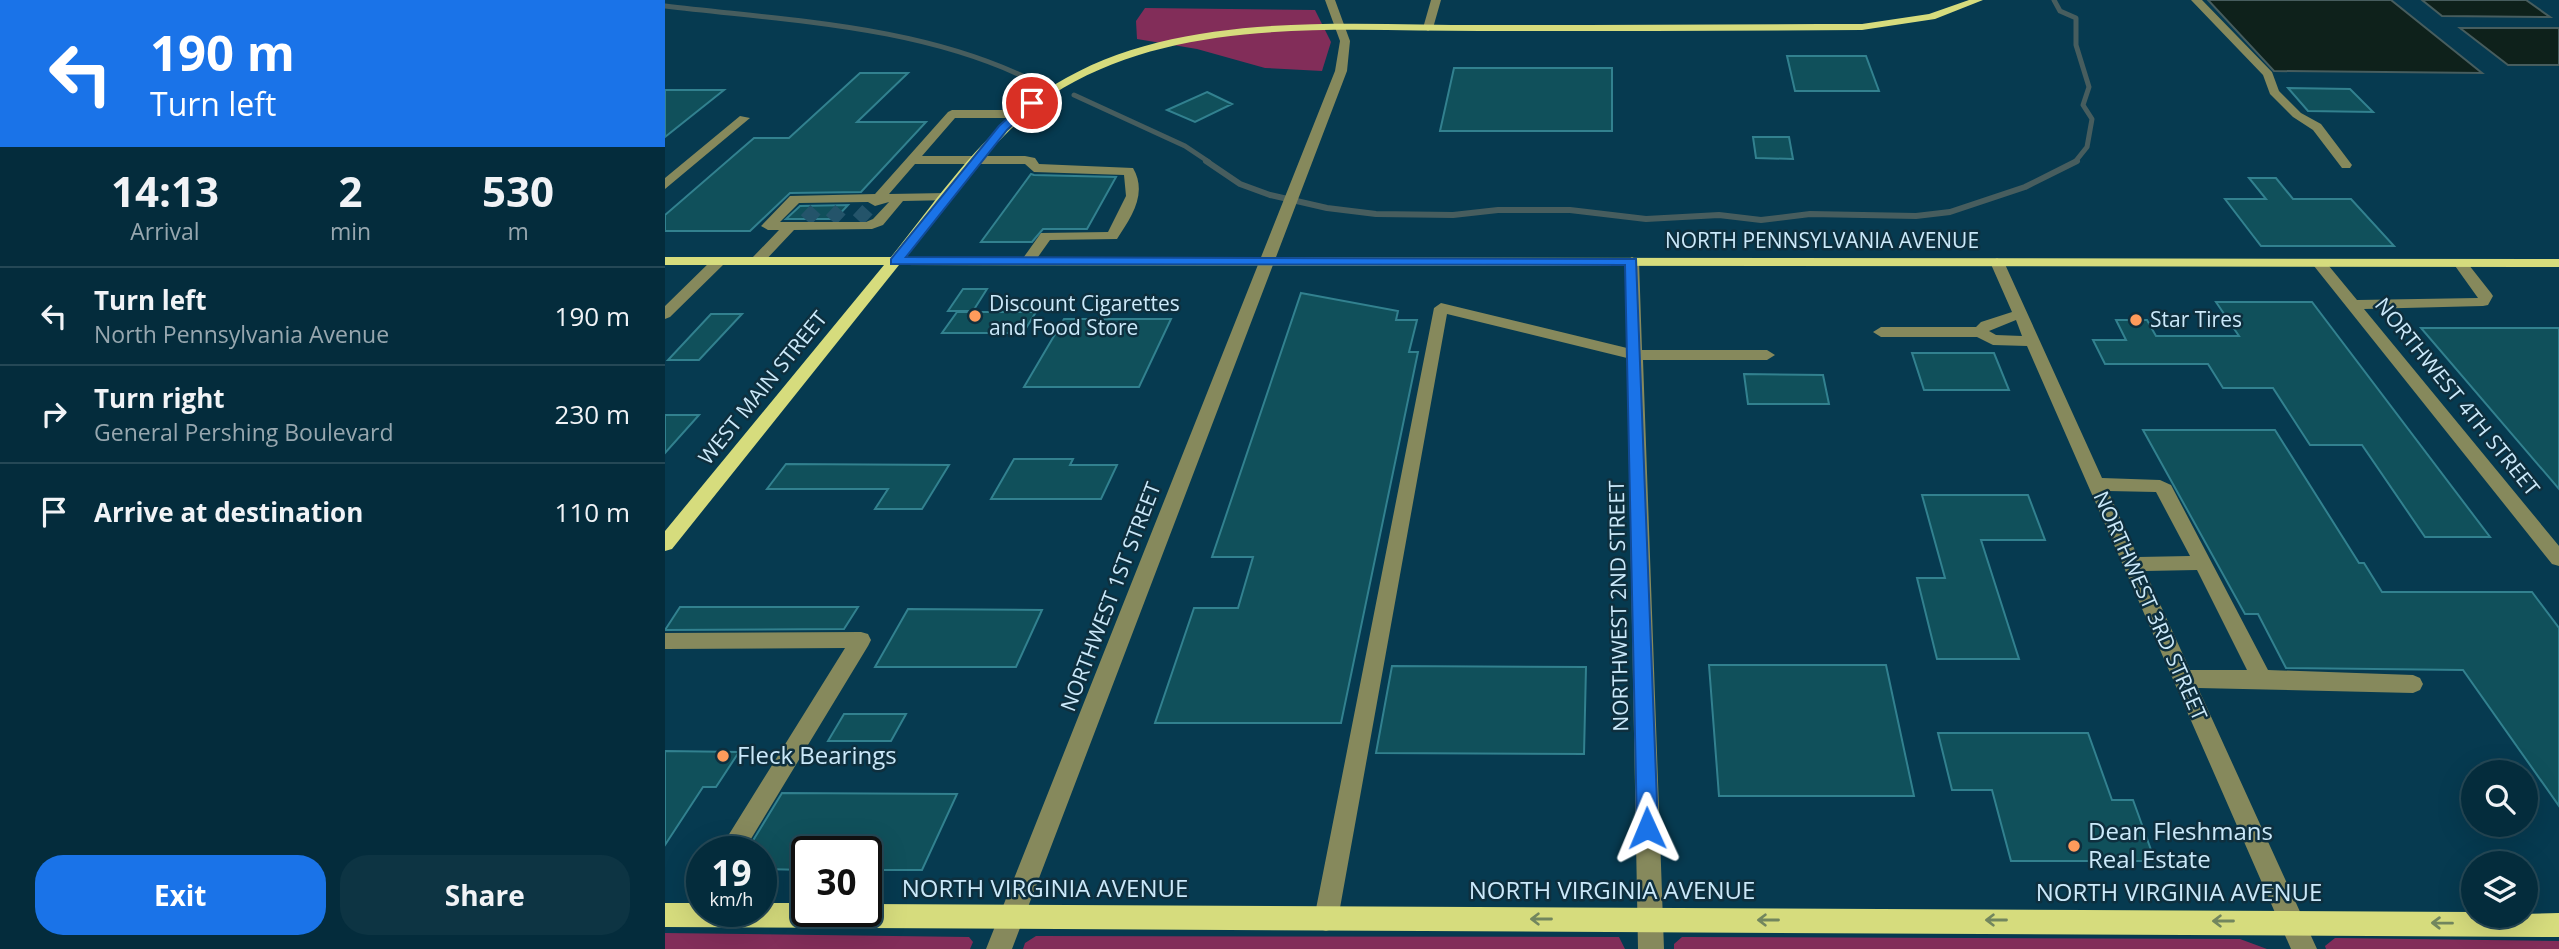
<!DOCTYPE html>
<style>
:root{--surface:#042c3c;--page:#0d3443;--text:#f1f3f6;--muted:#97a7af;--line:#254856;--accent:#1a73e8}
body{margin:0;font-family:"Open Sans",sans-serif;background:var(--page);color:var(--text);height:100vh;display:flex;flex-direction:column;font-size:26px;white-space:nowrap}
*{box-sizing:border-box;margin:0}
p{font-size:23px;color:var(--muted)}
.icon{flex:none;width:38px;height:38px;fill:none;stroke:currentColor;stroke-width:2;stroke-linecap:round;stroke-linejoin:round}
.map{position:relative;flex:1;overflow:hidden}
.details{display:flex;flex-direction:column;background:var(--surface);width:665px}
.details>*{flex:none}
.top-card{background:#1a73e8;color:#fff;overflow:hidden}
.tools{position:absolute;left:1796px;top:760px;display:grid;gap:14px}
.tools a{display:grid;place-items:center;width:77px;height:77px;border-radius:50%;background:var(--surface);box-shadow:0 7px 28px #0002,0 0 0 2px var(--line);font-size:35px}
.speed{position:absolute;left:21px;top:836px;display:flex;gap:14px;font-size:35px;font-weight:700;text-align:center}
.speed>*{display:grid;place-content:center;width:91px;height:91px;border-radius:50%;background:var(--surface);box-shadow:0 7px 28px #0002,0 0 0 2px var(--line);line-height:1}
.speed small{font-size:18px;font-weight:400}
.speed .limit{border:4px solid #111;border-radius:10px;background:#fff;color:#111}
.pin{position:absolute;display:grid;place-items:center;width:60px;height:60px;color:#fff;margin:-30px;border:4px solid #fff;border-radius:50%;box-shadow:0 2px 7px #0007}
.me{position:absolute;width:77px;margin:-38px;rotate:359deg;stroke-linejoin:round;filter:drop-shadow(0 0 5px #0008)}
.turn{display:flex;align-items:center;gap:24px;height:147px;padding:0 35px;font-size:32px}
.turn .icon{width:91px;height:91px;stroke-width:2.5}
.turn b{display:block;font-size:49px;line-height:60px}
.eta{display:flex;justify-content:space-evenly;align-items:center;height:119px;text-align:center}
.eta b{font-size:42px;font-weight:700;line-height:49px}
.button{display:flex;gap:14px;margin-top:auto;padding:14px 35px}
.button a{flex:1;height:80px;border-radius:28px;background:var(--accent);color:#fff;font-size:28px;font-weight:700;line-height:80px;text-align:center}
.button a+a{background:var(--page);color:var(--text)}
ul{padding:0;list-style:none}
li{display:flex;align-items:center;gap:21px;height:98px;padding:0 35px;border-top:2px solid var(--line)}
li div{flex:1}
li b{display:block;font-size:26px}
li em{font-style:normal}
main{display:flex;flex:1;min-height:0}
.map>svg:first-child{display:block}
.green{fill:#822d59}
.water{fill:#0e211b;stroke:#475d5e;stroke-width:2}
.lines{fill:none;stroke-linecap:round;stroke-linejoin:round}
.stream-far1{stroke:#475d5e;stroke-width:5}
.stream{stroke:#475d5e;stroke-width:6}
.building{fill:#10505b;stroke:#32818f;stroke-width:2}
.minor-tunnel{stroke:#24546a;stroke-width:14;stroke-dasharray:14 7;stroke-linecap:butt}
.minor{fill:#86895c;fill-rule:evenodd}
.major{fill:#d6dc7d;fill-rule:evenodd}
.oneway{stroke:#72865e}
.route{fill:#1a73e8;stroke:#114b97;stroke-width:2}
.poi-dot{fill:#ff9b5b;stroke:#0e2f3e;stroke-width:2.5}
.labels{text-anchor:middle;stroke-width:5;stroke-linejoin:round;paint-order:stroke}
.street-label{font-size:21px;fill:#cbe9fa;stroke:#0e2f3e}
.poi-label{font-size:21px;fill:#cbe9fa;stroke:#0e2f3e;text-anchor:start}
.near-poi-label{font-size:24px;fill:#cbe9fa;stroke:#0e2f3e;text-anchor:start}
.near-street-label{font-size:24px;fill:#cbe9fa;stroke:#0e2f3e}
</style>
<main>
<section class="details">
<div class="top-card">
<div class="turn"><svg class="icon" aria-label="left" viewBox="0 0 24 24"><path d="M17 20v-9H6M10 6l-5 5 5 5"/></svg><div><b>190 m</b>Turn left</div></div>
</div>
<div class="eta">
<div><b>14:13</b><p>Arrival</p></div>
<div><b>2</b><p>min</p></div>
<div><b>530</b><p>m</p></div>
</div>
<ul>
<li><svg class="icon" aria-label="left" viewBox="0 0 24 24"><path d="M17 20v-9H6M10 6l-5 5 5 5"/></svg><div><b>Turn left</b><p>North Pennsylvania Avenue</p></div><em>190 m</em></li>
<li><svg class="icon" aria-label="right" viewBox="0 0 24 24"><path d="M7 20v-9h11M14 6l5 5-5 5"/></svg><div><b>Turn right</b><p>General Pershing Boulevard</p></div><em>230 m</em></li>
<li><svg class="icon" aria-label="arrive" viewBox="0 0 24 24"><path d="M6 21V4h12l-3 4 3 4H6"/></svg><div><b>Arrive at destination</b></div><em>110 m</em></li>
</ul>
<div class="button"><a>Exit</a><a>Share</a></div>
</section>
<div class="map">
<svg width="1894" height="949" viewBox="0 0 1894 949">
<rect width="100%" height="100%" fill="#063a50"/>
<!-- green -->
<path class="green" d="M480,8L650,10L666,42L657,71L600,68L532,49L472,39L471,21Z
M0,933L304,937L308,942L305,949H0Z
M371,936L954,937L960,949H358L360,943Z
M1017,937L1575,939L1602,949H1009V944Z
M1670,938L1894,941V949H1661L1660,946Z"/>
<!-- water -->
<path class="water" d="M1543,0H1726L1817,73L1609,71Z
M1757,0H1861L1885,17L1777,16Z
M1795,28H1894V65H1843Z"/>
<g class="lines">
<!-- stream-far1 -->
<path class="stream-far1" d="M1389,0L1395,11L1411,18V45L1424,87L1418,105L1427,119L1422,147L1410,162
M0,6C124,21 257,25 370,82
M409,95L520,146L544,162"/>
<!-- stream -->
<path class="stream" d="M541,161L575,184L605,195L662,208L711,214L788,215L833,210H905L981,219L1054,215L1096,220L1145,214L1251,216L1285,212L1360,187L1412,161"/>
</g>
<!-- building -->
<path class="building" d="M1122,56H1201L1214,91H1130Z
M789,68H947V131H775Z
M195,73H243L192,122H261L196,192L125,193L85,231H0V215L89,138H124Z
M1623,88L1685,89L1708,112L1643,111Z
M0,90H59L0,137Z
M542,92L567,104L530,122L502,110Z
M1088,137H1124L1128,159L1091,158Z
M366,174L369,175L451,177L422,229H378L367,242H316Z
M1584,178H1611L1628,199H1686L1729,246H1596L1560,199H1601Z
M183,205L170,219H121L135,206Z
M298,289H322L308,311H283Z
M636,293L733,311L731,320H752L744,352H753L676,723H490L529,608H573L588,557H547Z
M1551,302H1647L1825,537H1760L1697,445H1645L1608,388H1558L1543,364H1440L1428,340H1461L1451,320H1482L1491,336H1574Z
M292,312H371L358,333H277Z
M46,314H77L34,360H3Z
M399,319H506L474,387H359Z
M1756,328H1894V489Z
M1247,353H1329L1344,390H1259Z
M1079,374L1158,375L1164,404H1083Z
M0,415H34L0,453Z
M1478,430H1610L1694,563H1699L1717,592H1867L1894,628V806L1798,670L1621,668L1593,614H1580Z
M349,459H408L405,465H452L436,499H326Z
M121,464L284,465L257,509H210L223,489H102Z
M1257,495H1363L1380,540H1316L1354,659H1272L1252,578H1280Z
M15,607H193L179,629L0,630Z
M243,609L377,610L351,667H210Z
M1044,665H1221L1249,796H1054Z
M727,666L921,667L919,754L711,753Z
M179,714H241L226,741H163Z
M1273,733H1423L1447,800H1468L1490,861H1346L1327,790H1287Z
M0,751L74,752L51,787H38L0,845Z
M117,793L292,794L257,870H201V852H142V870L96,869V852H81Z"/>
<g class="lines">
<!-- minor-tunnel -->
<path class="minor-tunnel" d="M141,220L152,208
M166,220L177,208
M193,220L204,208"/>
<!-- minor -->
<path class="minor" d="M660,0H670L685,41L682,71L347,949H321L670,71L675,41Z
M766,0H776L768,28L763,31L758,28Z
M1526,0H1537L1607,72L1614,91L1636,113L1656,124L1687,165L1685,168H1677L1648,130L1628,117L1605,94L1598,75Z
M287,110H352L358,114L352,118H290L257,156H360L370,158L374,164L468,168C483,194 466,217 452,239L385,240L368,264H358L356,261L376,233L443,232L461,196L459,175L369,172L360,164H250L224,194L282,193L287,194V200L238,201L218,225L207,229L129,230L97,264H87V258L114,230H103L96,226L125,196L210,194L283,112ZM203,202L210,206L224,202L208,219L201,222H115L134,203Z
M75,116L85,118L0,189V178Z
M54,257L59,258V264L5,317L0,319V306L49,258Z
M967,257L974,261L977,350H1102L1110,355L1102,360H978L999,949H973L962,358L782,314L673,919L670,928L661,931L652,928L649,919L769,308L776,303L962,348L960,261Z
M1332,258L1339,262L1437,478L1495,480L1506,485L1603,670L1748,675L1755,678L1758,684L1755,690L1748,693L1533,688L1652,949H1626L1362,346L1328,345L1312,337H1216L1208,332L1216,327H1311L1316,322L1347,312L1325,262ZM1351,320L1357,336L1331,335L1324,331ZM1443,491L1491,492L1525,556L1473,557ZM1532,570L1582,670H1525L1480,571Z
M1654,259L1659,260L1692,300L1813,298L1788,263L1795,259L1800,260L1826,293L1828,296L1823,305L1818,306L1699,309L1894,546V566L1887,564L1649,266L1647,263Z
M196,632L203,634L206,640L203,646L78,852H53L180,648L0,649V633Z"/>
<!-- major -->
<path class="major" d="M1304,0H1318L1270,19L1197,30C1074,31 950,31 827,31C687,32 524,14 398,88C332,128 288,198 241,257L1894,259V267L234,265L7,549L0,551V531L219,265H0V257H226C275,196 321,126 389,85C515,7 688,26 830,25C953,25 1075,24 1197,24L1264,14Z
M0,903H37V912H96V903H142V912H201V904L1808,912V915L1894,913V937L0,927Z"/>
</g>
<!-- one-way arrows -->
<defs><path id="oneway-shaft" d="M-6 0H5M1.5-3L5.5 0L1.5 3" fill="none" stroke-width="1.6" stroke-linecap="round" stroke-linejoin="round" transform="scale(1.75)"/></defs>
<g class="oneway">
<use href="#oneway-shaft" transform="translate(876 919) rotate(-180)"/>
<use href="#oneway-shaft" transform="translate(1103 920) rotate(-180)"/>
<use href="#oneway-shaft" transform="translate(1331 920) rotate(-180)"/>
<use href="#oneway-shaft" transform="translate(1558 921) rotate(-180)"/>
<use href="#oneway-shaft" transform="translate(1777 923) rotate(-179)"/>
</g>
<!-- route -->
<path class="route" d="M363,100L372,103L342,130L241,257L971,259L993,828L990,836L982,839L975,836L972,828L960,265L226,264V259L334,126Z"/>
<!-- markers -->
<g class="poi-dot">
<circle cx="310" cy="316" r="7"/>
<circle cx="1471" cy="320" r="7"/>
<circle cx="58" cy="756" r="7"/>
<circle cx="1409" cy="846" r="7"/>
</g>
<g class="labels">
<!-- street labels -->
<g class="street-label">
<text x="1157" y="248">NORTH PENNSYLVANIA AVENUE</text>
<text transform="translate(98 388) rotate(-51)" y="7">WEST MAIN STREET</text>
<text transform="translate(1792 397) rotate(51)" y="7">NORTHWEST 4TH STREET</text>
<text transform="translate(446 597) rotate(-69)" y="7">NORTHWEST 1ST STREET</text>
<text transform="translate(954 606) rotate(-91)" y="7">NORTHWEST 2ND STREET</text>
<text transform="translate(1485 606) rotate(66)" y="7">NORTHWEST 3RD STREET</text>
</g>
<!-- poi labels -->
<g class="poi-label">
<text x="324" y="311">Discount Cigarettes<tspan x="324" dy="24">and Food Store</tspan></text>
<text x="1485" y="327">Star Tires</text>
</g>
<!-- near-poi labels -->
<g class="near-poi-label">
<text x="72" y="764">Fleck Bearings</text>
<text x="1423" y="840">Dean Fleshmans<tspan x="1423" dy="28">Real Estate</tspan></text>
</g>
<!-- near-street labels -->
<g class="near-street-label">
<text x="380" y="897">NORTH VIRGINIA AVENUE</text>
<text x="947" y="899">NORTH VIRGINIA AVENUE</text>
<text x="1514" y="901">NORTH VIRGINIA AVENUE</text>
</g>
</g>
</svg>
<div class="tools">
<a><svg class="icon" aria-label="search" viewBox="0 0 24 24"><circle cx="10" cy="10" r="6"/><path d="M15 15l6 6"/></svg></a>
<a><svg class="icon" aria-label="layers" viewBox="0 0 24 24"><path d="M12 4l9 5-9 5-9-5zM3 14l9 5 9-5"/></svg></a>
</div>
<div class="speed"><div>19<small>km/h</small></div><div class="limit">30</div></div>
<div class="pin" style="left:367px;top:103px;background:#d93025"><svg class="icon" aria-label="arrive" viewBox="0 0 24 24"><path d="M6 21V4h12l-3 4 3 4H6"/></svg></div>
<svg class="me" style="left:982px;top:828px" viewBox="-20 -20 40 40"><path d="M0-17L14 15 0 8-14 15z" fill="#1a73e8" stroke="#fff" stroke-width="4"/></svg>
</div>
</main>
